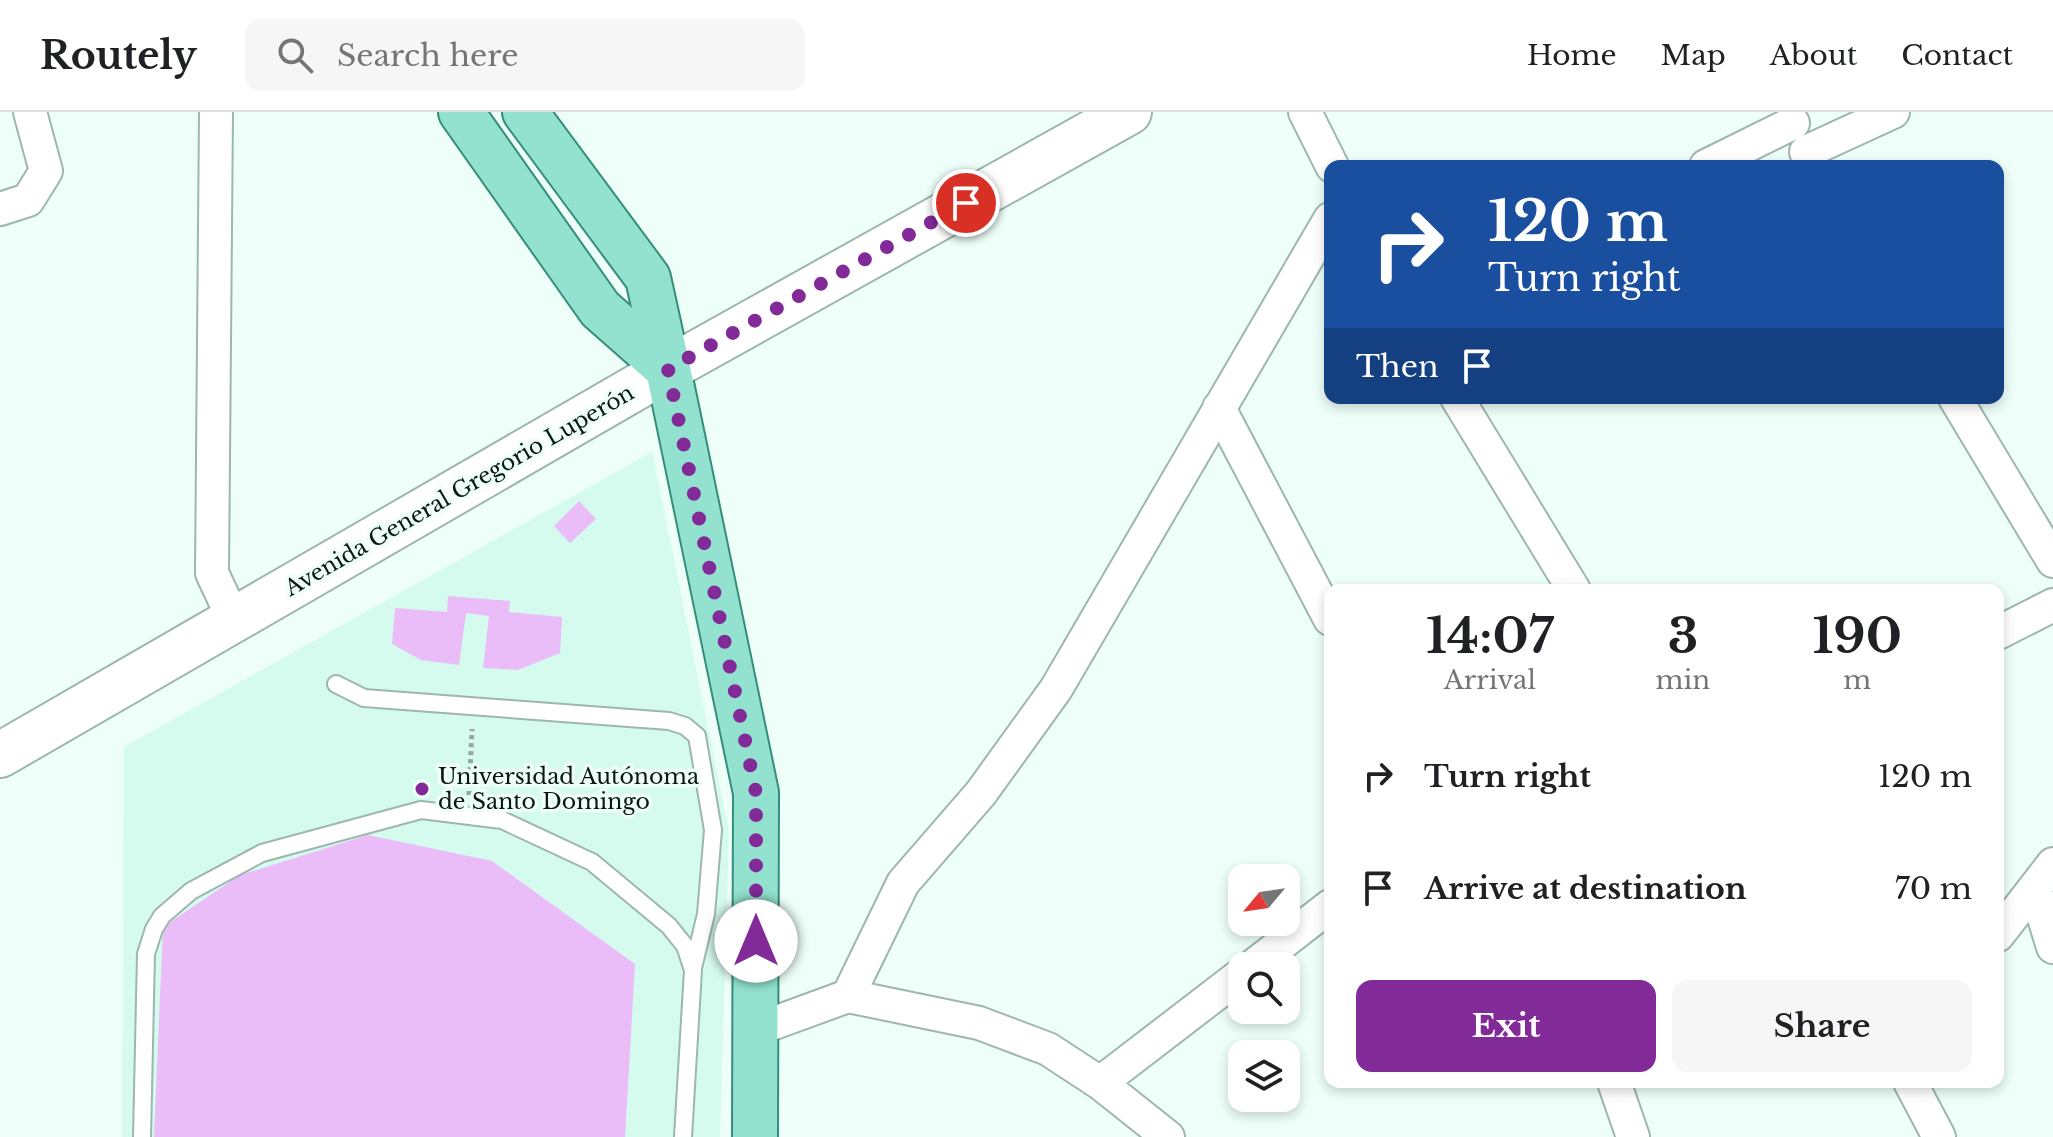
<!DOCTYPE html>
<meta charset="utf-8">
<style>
:root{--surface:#fff;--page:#f6f6f6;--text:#202124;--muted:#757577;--line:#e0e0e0;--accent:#822a98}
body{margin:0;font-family:"Libre Baskerville",serif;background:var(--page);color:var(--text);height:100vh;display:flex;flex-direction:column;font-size:30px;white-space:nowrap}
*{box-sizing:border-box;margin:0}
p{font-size:26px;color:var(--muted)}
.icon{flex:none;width:44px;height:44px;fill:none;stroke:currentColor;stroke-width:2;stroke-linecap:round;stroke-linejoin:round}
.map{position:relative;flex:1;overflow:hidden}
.sheet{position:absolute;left:1324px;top:472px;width:680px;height:504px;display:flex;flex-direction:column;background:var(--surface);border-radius:16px;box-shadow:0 4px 12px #0003}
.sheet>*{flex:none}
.guide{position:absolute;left:1324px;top:48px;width:680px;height:244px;border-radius:16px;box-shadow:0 4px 12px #0003;background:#1a4fa0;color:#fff;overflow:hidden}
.needle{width:52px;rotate:241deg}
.tools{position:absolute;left:1228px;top:752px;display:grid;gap:16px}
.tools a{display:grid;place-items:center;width:72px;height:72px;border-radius:16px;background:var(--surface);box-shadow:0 4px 12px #0003;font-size:40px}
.pin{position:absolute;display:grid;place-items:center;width:68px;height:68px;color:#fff;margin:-34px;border:4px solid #fff;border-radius:50%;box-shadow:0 2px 8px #0007}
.me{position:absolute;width:88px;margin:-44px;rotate:0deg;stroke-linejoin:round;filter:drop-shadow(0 0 6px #0008)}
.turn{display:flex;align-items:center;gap:28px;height:168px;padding:0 32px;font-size:36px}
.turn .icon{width:104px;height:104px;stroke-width:2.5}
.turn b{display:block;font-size:56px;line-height:68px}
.then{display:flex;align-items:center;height:76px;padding:0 32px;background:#0003;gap:16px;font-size:30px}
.eta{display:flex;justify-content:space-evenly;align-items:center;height:136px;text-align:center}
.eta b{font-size:48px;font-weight:800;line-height:56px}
.button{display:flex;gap:16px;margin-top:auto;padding:16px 32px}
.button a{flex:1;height:92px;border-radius:16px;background:var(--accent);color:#fff;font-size:32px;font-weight:800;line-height:92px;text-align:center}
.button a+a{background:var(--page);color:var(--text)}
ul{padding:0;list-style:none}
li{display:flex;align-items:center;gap:24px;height:112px;padding:0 32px}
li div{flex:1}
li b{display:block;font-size:30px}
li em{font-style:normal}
header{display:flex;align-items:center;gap:48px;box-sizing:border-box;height:112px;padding:0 40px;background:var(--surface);border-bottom:2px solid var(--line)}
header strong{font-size:38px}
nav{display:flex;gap:44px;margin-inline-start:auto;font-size:28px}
.search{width:560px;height:72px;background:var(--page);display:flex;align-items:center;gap:20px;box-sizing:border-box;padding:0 28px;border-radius:16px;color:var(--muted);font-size:30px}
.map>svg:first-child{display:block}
.built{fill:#d5faee}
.building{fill:#ebbdf8}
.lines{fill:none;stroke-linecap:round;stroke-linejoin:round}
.lane-casing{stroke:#9db6ae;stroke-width:20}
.street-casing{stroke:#9db6ae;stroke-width:36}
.secondary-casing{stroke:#9db6ae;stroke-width:48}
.primary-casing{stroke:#358e79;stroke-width:48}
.path{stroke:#98a6a1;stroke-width:5;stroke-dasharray:4 4;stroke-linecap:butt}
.lane{stroke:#fff;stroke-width:16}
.street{stroke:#fff;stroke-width:32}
.secondary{stroke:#fff;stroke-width:44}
.primary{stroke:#93e2d0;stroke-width:44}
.route{stroke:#822a98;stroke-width:14;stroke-dasharray:0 25.2}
.poi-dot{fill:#822a98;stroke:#eefff9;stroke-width:3}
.labels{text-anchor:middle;stroke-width:7;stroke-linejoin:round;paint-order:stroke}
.street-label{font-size:22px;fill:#0c1613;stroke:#eefff9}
.poi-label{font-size:22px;fill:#0c1613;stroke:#eefff9;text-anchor:start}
</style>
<header>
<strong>Routely</strong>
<div class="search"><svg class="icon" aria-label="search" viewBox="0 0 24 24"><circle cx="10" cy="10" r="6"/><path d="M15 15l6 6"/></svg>Search here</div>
<nav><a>Home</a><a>Map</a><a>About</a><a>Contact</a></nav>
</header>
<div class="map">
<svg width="2053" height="1025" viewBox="0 0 2053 1025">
<rect width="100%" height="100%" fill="#eefff9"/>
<!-- built -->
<path class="built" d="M652,340L729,719L720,1025H122L124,635Z"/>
<!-- building -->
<path class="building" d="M579,389L596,407L570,431L554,414Z
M448,484L510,489L509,500L562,505L560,541L518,558L483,556L489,504L466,501L459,553L421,548L392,532L395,496L447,500Z
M368,723L492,749L635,852L625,1025H154L163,815L240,763Z"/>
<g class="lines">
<!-- lane casing -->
<g class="lane-casing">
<path id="lane" d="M336,572L364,586L669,609L685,614L697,624L713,718L706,802L693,856
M142,1025L146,842L154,817L162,804L191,779L262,741L421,698L502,708L592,750L669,814L685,834L693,858L683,1025"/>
</g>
<!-- street casing -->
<g class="street-casing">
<path id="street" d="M216,0L212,461L234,508
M1305,0L1332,54
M1806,40L1893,0
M1706,54L1793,11
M0,97L28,88L46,59L30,0
M1457,286L1574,478
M1955,286L2053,449
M1219,296L1330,507
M1998,521L2053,493
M2035,777L2053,835
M1998,823L2053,752
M1253,854L1330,794
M848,884L903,771L981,681L1056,577L1330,107
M755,918L848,884L979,911L1048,937L1100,971L1168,1025
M1614,970L1633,1025
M1910,970L1939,1025
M1100,971L1242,862"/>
</g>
<!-- secondary casing -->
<g class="secondary-casing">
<path id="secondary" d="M0,643L668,257L1129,0"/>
</g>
<!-- primary casing -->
<g class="primary-casing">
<path id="primary" d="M461,0L600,197L668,257
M525,0L648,166L668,257L756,681L755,1025"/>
</g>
<!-- path -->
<path class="path" d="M469,683L472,617"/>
<!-- lane -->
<use href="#lane" class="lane"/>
<!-- street -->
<use href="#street" class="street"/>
<!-- secondary -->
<use href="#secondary" class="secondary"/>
<!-- primary -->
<use href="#primary" class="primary"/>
</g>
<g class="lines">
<!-- route -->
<path class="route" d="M756,829V681L668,257L966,91"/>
</g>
<!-- markers -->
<circle class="poi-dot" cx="422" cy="677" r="8"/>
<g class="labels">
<!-- street labels -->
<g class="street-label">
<text transform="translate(459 378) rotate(-30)" y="8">Avenida General Gregorio Luperón</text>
</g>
<!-- poi labels -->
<g class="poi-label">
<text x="438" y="672">Universidad Autónoma<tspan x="438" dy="25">de Santo Domingo</tspan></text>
</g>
</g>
</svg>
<div class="tools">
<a><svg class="needle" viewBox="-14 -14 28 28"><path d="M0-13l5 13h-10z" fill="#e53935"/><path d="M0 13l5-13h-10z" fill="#757577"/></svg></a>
<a><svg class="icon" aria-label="search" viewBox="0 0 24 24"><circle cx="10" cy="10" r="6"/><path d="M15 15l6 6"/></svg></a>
<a><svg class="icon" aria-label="layers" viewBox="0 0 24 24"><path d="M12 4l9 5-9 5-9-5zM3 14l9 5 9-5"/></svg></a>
</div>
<div class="pin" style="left:966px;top:91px;background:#d93025"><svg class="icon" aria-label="arrive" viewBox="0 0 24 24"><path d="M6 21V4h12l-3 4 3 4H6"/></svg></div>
<svg class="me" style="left:756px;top:829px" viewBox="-20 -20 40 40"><circle r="19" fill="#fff"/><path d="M0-13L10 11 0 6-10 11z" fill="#822a98"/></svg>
<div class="guide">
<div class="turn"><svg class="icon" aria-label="right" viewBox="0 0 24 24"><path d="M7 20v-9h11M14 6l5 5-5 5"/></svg><div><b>120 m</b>Turn right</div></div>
<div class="then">Then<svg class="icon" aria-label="arrive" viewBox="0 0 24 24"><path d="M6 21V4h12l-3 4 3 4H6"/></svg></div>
</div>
<section class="sheet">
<div class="eta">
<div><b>14:07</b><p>Arrival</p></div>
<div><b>3</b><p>min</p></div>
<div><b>190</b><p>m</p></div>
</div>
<ul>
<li><svg class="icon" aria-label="right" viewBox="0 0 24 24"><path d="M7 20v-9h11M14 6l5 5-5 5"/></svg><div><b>Turn right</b></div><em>120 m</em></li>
<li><svg class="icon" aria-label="arrive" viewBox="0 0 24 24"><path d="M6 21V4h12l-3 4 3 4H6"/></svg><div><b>Arrive at destination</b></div><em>70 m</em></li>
</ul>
<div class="button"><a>Exit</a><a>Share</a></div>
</section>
</div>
